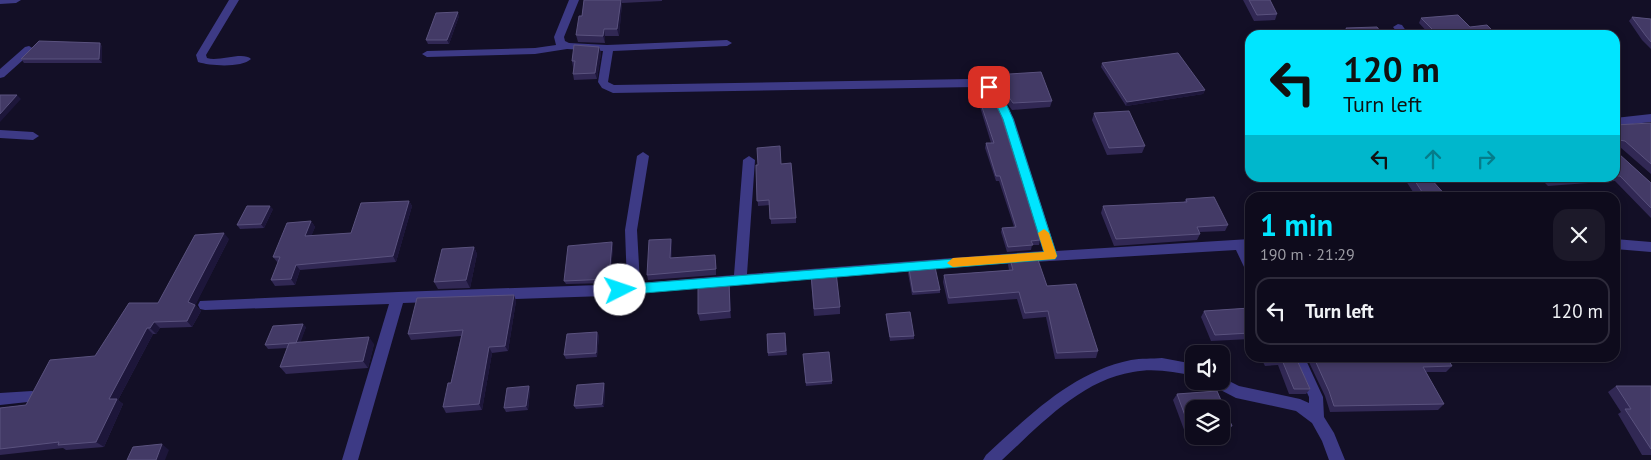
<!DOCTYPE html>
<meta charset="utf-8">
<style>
:root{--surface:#0e0b1c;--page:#1c1929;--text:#f1f3f6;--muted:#9b9ba3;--line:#2e2b3b;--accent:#00e5ff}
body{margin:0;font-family:"PT Sans",sans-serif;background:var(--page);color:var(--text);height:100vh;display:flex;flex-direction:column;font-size:19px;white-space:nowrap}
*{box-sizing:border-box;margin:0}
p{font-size:16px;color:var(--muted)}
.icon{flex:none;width:28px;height:28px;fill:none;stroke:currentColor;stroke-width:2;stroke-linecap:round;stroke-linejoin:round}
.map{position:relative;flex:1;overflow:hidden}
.drawer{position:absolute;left:1245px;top:192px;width:375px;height:170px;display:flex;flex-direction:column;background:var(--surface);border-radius:15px;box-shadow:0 2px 8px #0003,0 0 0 1px var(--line)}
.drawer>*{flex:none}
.guide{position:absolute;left:1245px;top:30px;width:375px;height:152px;border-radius:15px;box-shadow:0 2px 8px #0003,0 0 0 1px var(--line);background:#00e5ff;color:#111;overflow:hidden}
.fabs{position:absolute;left:1185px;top:345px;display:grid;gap:10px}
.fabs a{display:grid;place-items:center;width:45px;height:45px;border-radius:10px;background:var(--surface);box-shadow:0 2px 8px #0003,0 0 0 1px var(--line);font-size:25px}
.pin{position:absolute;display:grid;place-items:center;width:42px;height:42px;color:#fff;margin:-21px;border-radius:10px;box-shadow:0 2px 8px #0006}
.me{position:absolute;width:55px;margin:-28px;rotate:86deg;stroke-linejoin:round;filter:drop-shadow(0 0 4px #0008)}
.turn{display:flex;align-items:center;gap:18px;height:105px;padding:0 15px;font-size:22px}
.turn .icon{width:65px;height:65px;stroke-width:2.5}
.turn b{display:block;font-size:35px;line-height:42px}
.lanes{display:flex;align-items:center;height:48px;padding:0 15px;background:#0003;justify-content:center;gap:25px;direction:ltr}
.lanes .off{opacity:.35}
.round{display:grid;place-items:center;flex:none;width:52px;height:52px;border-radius:15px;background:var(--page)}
.summary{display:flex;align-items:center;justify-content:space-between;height:85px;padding:0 15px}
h1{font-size:30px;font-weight:700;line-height:38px;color:var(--accent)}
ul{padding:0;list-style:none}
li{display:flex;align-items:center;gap:15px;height:68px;margin:0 10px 8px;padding:0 5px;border:2px solid var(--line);border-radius:15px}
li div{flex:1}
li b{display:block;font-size:19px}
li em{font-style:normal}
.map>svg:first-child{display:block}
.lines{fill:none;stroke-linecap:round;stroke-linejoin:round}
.street{fill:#3d3a85;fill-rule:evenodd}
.wall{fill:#312854}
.shaded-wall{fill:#1d163a}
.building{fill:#433a66;stroke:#5a527e}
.route{fill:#00e5ff;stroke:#0095a6}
.slow{fill:#f59e0b}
</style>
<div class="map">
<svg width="1651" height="460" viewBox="0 0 1651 460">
<rect width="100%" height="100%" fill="#130f26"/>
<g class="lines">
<!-- street -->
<path class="street" d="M0,0H21L16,3L0,4Z
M229,0H239L206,55L207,58C219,62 243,51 251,59C242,68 210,66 198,62L196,55Z
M569,0H579L564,37L565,41L569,43L607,45L727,40L732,43L727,46L613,51L608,82L614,85L969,79L981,81L994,87L1007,105L1014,119L1056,251L1250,239V249H1248L1250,253V270L1245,269L1236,250L984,265L605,296L403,303L358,460H342L389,304L205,310L200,309L198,305L200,301L398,292L627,284L625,230L637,156L643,152L649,156L637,230L640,283L734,275L743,160L749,156L755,160L747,274L1043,251L1002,119L990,96L976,87L613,93L602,88L598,82L603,51L567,49L535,54L427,57L422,54L427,51L535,48L556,45L554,37Z
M1398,24L1402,25L1409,35H1399L1393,27Z
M29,46L34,49L33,51L4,77L0,78V69L25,47Z
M1651,114V122L1615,126V118Z
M0,130L33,132L39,136L33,140L0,138Z
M1615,239L1651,242V252L1615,249Z
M1162,358L1194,364V376C1174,372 1154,368 1133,372C1081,380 1039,426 1002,460H983L986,455C1029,416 1072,372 1131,360C1141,358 1152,359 1162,358Z
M1291,358H1305L1323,397L1324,417L1334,433L1345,460H1329L1322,441L1312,423L1296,411L1236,398L1211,385L1209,381H1221V377L1239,386L1300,399L1309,403V397Z
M32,391L37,393L39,397L37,401L0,405V393Z"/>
</g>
<!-- wall -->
<path class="wall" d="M584,0H662V1L622,3L619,36H605V43L578,42L576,35L582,16Z
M1243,0H1270L1277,14L1275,20L1254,21Z
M459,16L449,44H428L426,40Z
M1632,17L1651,19V49L1642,40L1629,21Z
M1421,18L1470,27L1497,35H1430L1419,23Z
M1346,28L1383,35H1343L1342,33Z
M100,43L102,47V63H24L21,59Z
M599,47L601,53L597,79L574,80L573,74V67L572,61Z
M1102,63L1205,90L1203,94L1126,106L1101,67Z
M993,75L1052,101L1050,107L1012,110L992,82Z
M977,92L1040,240L1039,245H1032L1031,250L1007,252L1001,232L1002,228L1014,227L999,181H996L985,148L986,143H991L977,97Z
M1094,113L1145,146L1142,153L1107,155L1092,120Z
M1651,123V174L1620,147L1616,146L1615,147V125Z
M1615,151L1651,183V218L1615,181L1548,186L1540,178H1615Z
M781,164L796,218V223L771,224L770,205L758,206L756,168Z
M1404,178H1430L1448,198H1417Z
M1186,199L1228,225L1225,231L1199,232L1200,234L1197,240L1114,246L1101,213L1103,206L1184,202Z
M409,201L412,206L396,262L300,270L295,285L275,286L271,280L278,263L273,257L311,221L315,227L311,236L351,233Z
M273,209L264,228L240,229L237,225Z
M229,239L195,305L201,311L192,327L160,328L156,334H153L118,400L123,404L104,447L66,450L63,448L0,455V408L26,405L95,356L158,303Z
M671,239L672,244V258L716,260V275L648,280L647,275Z
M612,242L613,246L610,283L566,284L564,281Z
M474,247L477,254L470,288L438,289L434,282Z
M1010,259L1047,286L1098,351L1096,358L1055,359L1046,317L1023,319L1017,299L948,304L943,282L944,275L1009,270L1008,265Z
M909,269L940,290V293L912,295L908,273Z
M729,281L731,318L700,321L698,314Z
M811,281L840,307V314L814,316Z
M514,295L516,301L508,351L492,353L482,410L446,413L443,407L451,383L461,336L411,340L408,334Z
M1250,308V339L1211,341L1201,317L1204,311Z
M886,314L914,336V339L890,341L886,318Z
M306,327L300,342L374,344L368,368L286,374L280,367L288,348L268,349L265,345Z
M785,333L787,355L768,356L767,334Z
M599,335L597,357L566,359L564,355Z
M803,354L832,381V384L806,386Z
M1261,358H1296L1310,389L1306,394H1289L1278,365L1265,366Z
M1307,358H1447L1452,366L1446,372H1426L1444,404L1438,410L1330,412L1325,396Z
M529,386L530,390L528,410L506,412L504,408Z
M1616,386H1651V455H1642L1618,414L1621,412L1608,392Z
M605,387L604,407L576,409L574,406Z
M1217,391L1232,426L1227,433H1221V409H1194V435H1186L1173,400L1177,394Z"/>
<!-- shaded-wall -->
<path class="shaded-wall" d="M621,0H622V3L619,36L617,29Z
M458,12L459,16L449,44L447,40Z
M604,29L605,36V43L603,36Z
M100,43L102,47V63L99,59Z
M599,47L601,53L597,79L595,73Z
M1205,90L1203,94L1126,106L1127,102Z
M17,95L21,99L0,122V114Z
M409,201L412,206L396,262L393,256Z
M270,206L273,209L264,228L261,224Z
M311,221L315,227L309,242L305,236Z
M224,233L229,239L194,308L188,302Z
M671,239L672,244V264L670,258Z
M612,242L613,246L610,283L609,279Z
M474,247L477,254L470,288L466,280Z
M296,265L300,270L295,285L291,279Z
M729,281L730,288L731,318L730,311Z
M514,295L516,301L508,351L505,346Z
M195,305L201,311L192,327L187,321Z
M154,322L160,328L156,334L150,328Z
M303,324L306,327L299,347L296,343Z
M147,328L153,334L118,400L123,404L104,447L96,442L109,399Z
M597,332L599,335L597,357L596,353Z
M369,337L374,344L368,368L363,361Z
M489,347L492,353L482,410L479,404Z
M604,383L605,387L604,407L602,404Z
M529,386L530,390L528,410L526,406Z
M162,444L169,450L165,460H156Z"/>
<!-- building -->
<path class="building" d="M584,0H621L617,29H604L603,36L576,35L579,16H582Z
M1249,0H1270L1277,14L1257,15Z
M458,12L447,40H426L436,13Z
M1458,15L1470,27L1487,25L1497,35H1438L1421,18Z
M1632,17L1651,19V42L1646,36Z
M1377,27L1383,35H1350L1346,28Z
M39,41L100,43L99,59H21Z
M574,45L599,47L595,73L573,74L575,61H572Z
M1178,53L1205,90L1127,102L1102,63Z
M1041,72L1052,101L1013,103L993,75Z
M977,92L989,93L1001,115L1040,240L1031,241L1033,245L1008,247L1002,228L1016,227L1000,176H996L986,143H994Z
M0,95H17L0,114Z
M1129,111L1145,146L1109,148L1094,113Z
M1651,123V164L1625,141L1619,140L1618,144L1615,141V125Z
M780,146L781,164L791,163L796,218L770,219L769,200L757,201L756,168V165H758L757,148Z
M1615,151H1618L1619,154L1651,183V208L1620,176H1615Z
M1413,178H1430L1448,198H1426Z
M1550,178H1597L1552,181Z
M1214,197L1228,225L1197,227L1200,234L1116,239L1103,206L1187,202L1186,199Z
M409,201L393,256L296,265L291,279L271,280L280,257H273L287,223L311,221L305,236L351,233L361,203Z
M247,206H270L261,224L237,225Z
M224,233L188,302L195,305L187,321L154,322L150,328H147L109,399H117L96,442L58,445L59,442L0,449V408L26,405L50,360L95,356L129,303H158L195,235Z
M671,239L670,258L715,255L716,269L647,275L649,240Z
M612,242L609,279L564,281L568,246Z
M474,247L466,280L434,282L442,249Z
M1037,257L1047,286L1076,284L1098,351L1057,353L1048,311L1025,313L1019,292L949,298L944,275L1013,270L1010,259Z
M935,267L940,290L913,292L909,269Z
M836,272L840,307L814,309L811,274Z
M729,281L730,311L698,314V283Z
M514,295L505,346L489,347L479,404L443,407L448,383H451L463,330L408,334L417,298Z
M1250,308V333L1215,335L1204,311Z
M910,312L914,336L890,337L886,314Z
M303,324L296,343L265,345L273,326Z
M597,332L596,353L564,355L567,334Z
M785,333L786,351L768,353L767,334Z
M369,337L363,361L280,367L289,343Z
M829,352L832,381L806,383L803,354Z
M1267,358H1296L1310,389H1294L1282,360L1269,361Z
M1314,358H1447L1452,366L1423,367L1444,404L1334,406L1329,391Z
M604,383L602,404L574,406L577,385Z
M529,386L526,406L504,408L507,388Z
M1616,386H1651V449L1625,409H1631Z
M1217,391L1232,426L1221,427V409H1194V428L1190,429L1177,394Z
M162,444L156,460H127L133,447Z"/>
<!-- route -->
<path class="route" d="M989,84C1001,89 1008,108 1013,119L1057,256L1055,259L620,295L615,293L614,290L615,286L620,285L1044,252L1003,119L995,102L984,87Z"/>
<!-- slow -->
<path class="slow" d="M1044,229L1049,233L1057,256L1055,259L953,267L947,263L953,258L1044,252L1038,233Z"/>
</svg>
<div class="fabs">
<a><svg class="icon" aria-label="sound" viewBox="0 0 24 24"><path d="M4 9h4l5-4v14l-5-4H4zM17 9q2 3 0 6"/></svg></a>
<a><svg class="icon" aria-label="layers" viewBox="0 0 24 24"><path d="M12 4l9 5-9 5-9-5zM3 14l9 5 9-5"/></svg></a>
</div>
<div class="pin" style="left:989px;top:87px;background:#d93025"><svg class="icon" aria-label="arrive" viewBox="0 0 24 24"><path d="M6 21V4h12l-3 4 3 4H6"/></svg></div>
<svg class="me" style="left:620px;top:290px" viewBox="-20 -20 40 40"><circle r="19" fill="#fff"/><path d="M0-13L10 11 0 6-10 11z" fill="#00e5ff"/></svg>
<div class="guide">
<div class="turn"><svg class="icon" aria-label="left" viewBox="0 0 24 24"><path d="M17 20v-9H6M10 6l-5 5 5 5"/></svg><div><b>120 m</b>Turn left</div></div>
<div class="lanes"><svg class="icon" aria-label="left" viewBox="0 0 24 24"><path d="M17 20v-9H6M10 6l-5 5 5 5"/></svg><svg class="icon off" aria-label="ahead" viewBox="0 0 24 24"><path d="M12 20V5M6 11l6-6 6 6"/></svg><svg class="icon off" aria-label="right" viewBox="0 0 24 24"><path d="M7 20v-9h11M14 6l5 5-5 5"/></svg></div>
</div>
<section class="drawer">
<div class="summary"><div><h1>1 min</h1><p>190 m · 21:29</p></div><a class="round"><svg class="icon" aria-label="close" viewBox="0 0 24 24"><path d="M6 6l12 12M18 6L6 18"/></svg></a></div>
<ul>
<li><svg class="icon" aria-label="left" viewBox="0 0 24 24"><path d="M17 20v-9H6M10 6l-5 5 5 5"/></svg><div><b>Turn left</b></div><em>120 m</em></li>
</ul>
</section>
</div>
